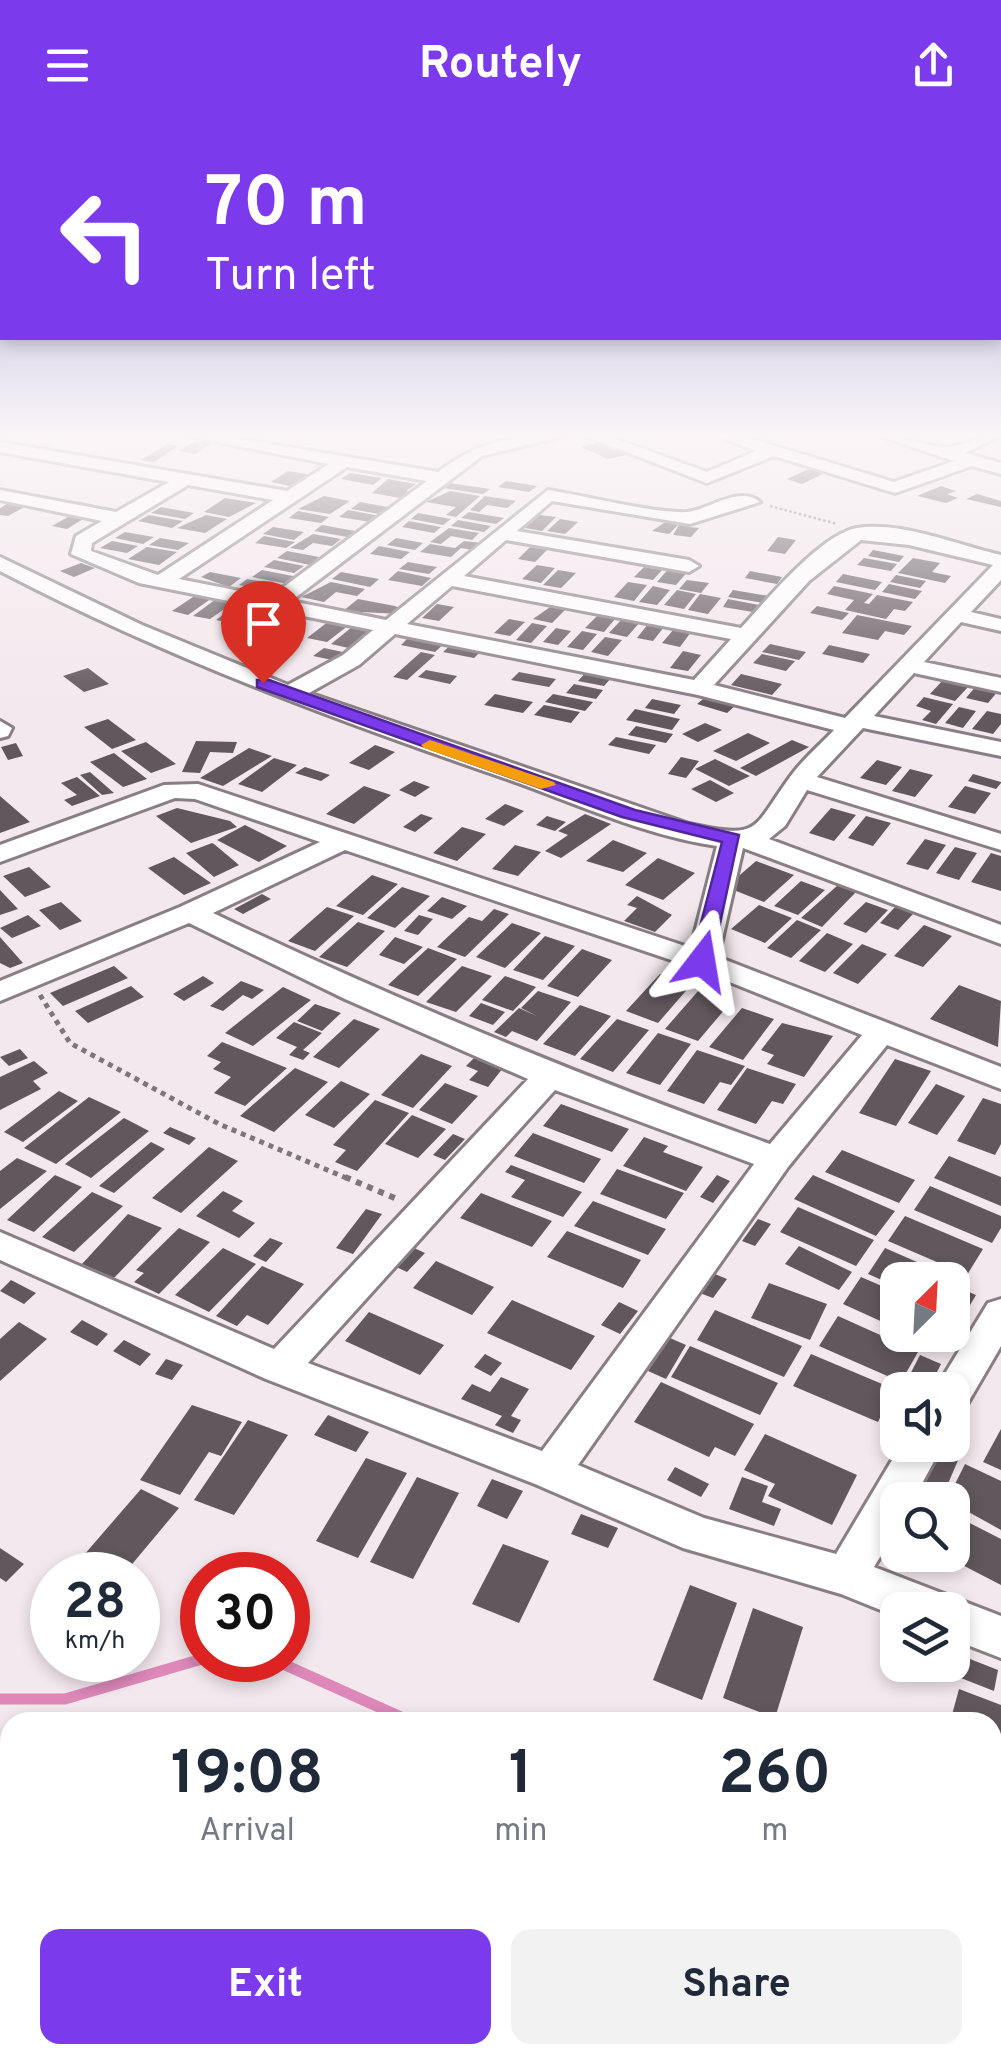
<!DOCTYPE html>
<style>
:root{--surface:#fff;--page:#f2f2f3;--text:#1f2937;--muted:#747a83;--accent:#7c3aed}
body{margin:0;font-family:Overpass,sans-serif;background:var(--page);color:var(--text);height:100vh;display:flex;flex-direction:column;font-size:38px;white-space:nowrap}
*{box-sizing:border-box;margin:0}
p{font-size:32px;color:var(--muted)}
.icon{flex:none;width:55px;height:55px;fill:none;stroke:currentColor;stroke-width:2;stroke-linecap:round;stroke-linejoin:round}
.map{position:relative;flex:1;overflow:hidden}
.side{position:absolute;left:0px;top:1582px;width:1002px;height:352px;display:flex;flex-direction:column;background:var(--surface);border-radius:30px 30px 0 0;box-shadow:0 5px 15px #0003}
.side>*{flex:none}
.banner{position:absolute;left:0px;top:0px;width:1002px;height:210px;box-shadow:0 5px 15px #0003;background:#7c3aed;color:#fff;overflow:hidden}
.needle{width:65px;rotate:24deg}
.tools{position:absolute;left:880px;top:1132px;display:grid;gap:20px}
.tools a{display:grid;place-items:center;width:90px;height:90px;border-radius:20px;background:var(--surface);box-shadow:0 5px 15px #0003;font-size:50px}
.speed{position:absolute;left:30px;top:1422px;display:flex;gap:20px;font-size:50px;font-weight:700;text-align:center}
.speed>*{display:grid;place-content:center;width:130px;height:130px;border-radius:50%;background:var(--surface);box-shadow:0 5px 15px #0003;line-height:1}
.speed small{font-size:25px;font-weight:400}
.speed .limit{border:15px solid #d22;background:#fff;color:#111}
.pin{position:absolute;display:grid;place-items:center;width:85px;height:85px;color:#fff;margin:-102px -42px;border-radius:50% 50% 50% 0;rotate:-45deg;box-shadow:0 0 10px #0007}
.pin .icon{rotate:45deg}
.me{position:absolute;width:110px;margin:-55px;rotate:14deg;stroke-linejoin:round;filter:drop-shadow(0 0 8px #0008)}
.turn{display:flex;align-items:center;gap:35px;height:210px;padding:0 40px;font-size:45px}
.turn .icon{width:130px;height:130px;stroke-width:2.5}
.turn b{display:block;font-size:70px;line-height:85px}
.eta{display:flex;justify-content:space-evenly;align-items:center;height:170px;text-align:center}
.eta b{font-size:60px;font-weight:700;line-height:70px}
.button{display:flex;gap:20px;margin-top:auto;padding:20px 40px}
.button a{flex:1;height:115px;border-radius:20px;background:var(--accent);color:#fff;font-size:40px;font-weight:700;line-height:115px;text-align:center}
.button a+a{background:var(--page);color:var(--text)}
header{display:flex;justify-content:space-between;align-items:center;height:130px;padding:0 40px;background:var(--accent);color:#fff;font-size:45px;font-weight:700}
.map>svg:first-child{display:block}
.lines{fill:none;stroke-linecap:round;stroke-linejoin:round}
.stream{stroke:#dd88b9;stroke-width:11}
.building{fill:#61585d}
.minor-casing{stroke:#887e83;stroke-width:6}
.path-far2{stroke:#7d7679;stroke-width:2.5;stroke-dasharray:2.5 2.5;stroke-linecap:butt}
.path-far1{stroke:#7d7679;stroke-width:5;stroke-dasharray:5 5;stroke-linecap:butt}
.path{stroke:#7d7679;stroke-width:6;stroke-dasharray:6 6;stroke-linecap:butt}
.minor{fill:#fff;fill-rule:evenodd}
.route{fill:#7c3aed;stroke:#51269a;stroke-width:2.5}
.slow{fill:#f59e0b}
</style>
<header><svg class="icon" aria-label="menu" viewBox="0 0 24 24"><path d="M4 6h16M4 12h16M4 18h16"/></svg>Routely<svg class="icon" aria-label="share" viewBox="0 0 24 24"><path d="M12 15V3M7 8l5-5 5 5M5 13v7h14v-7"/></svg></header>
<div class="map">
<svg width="1001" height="1934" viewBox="0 0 1001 1934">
<rect width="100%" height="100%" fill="#f3e8ed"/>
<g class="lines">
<!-- stream -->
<path class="stream" d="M274,1530L412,1592
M0,1569H65L202,1529
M992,1841L1001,1844"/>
</g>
<!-- building -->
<path class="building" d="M200,309L216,311L195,324L178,321Z
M599,312L626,325L608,329L581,317Z
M168,314L178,316L154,332L141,330Z
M811,338L825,343L802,354L787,349Z
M288,341L312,345L295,357L271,352Z
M350,343L382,348L373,355L341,349Z
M388,349L416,354L406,361L414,363L406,369L372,363Z
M506,351L537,356L529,362L498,357Z
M450,353L490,359L483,364L443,358Z
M941,356L956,361L947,364L958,368L946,373L917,366Z
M450,361L480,366L456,387L446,385L456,377L426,372Z
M977,364L1001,371V377L966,369Z
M324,366L350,371L330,384L298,379Z
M485,366L516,371L507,378L487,375L479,382L470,380Z
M225,368L256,373L229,387L204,382Z
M12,371L30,374L8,386L0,385V378Z
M360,372L388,377L379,384L351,379Z
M161,377L194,383L185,389L151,383Z
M348,380L380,386L371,392L339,387Z
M298,381L329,387L321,393L289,388Z
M469,382L504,388L496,394L461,388Z
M418,383L451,389L443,395L411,389Z
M73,384L88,386L67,399L52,396Z
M149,385L183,391L172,398L138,391Z
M206,385L227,389L205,403L177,398Z
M540,385L556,387L542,401L525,398Z
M674,386L696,389L689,397L699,398L691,407L673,405L680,393L669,404L652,401Z
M560,389L578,392L565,404L547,401Z
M458,390L491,396L484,402L451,396Z
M409,391L441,397L434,403L402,397Z
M322,395L355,401L347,407L314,401Z
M273,397L304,402L294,410L263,404Z
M449,398L479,403L472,410L451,406L441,414L430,412Z
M125,402L154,407L143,414L115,408Z
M313,404L341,409L332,416L313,413L303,420L290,418Z
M264,406L295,412L286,418L255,413Z
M778,407L796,410L785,424L767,421Z
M160,408L189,413L178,420L149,415Z
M396,408L423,413L415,420L387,415Z
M112,411L138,416L127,423L100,418Z
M464,411L481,413L473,420L461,418L451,427L420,422L430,414L455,418Z
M379,416L410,422L401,429L370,424Z
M147,417L177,422L159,435L128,429Z
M530,417L547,420L535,432L518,429Z
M873,420L904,426L899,432L868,426Z
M287,421L319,427L310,435L277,428Z
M864,428L897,434L891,441L857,435Z
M913,428L940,433L932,442L951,446L945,453L898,443Z
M274,430L304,436L294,443L264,437Z
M408,432L437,437L429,444L399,439Z
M81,433L95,438L74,447L60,441Z
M537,435L555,438L541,453L522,449Z
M644,437L662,440L653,450L634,447Z
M670,437L689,440L676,455L657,452Z
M262,440L298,447L289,454L252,447Z
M558,440L576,443L561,458L543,455Z
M398,441L431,448L422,456L388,450Z
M750,441L782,447L777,454L745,448Z
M210,442L241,448L229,457L201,447Z
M341,442L379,449L370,457L332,449Z
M843,444L882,452L875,460L836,452Z
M896,445L926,451L920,458L890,452Z
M247,449L285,456L277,462L239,455Z
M687,450L709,453L701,463L679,459Z
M331,452L365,459L357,466L336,462L324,472L301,467Z
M628,452L647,455L634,471L614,467Z
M889,454L922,461L915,469L882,462Z
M653,456L670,460L657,475L639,472Z
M834,456L873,464L864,473L869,474L877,465L913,472L905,481L894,479L886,489L845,480L854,470L827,464Z
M677,460L696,464L684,479L664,475Z
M733,460L769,466L764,473L728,467Z
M700,464L721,468L708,484L688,480Z
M196,465L212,468L188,485L172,481Z
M216,469L233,473L210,489L193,486Z
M358,469L395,476L403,480L399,484L343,481Z
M728,469L764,476L759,483L723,477Z
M238,474L256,478L234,494L216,490Z
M437,474L454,477L439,491L422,488Z
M553,475L568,477L552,493L533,489Z
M817,476L849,483L842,490L810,483Z
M262,478L280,482L257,498L240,495Z
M285,482L302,485L281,502L264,499Z
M857,485L912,496L904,505L885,501L878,510L842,503Z
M597,486L615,489L604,502L585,498Z
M509,489L525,492L510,506L494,503Z
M622,489L640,492L627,507L609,503Z
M329,491L349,495L327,512L307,508Z
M532,493L547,496L531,513L516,510Z
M648,494L664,497L653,511L637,508Z
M352,497L374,502L353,519L331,514Z
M556,498L571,501L558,515L543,512Z
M674,499L691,502L680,517L662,513Z
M582,501L597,504L583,520L567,517Z
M605,507L622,510L608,526L591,522Z
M407,509L431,513L436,509L447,511L435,522L401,515Z
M453,513L483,519L474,528L443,522Z
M770,514L806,522L799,530L762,522Z
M829,515L870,524L863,533L822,524Z
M324,518L352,524L342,532L313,526Z
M683,521L701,525L688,541L670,538Z
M421,522L435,525L407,550L393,547Z
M762,524L795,531L786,541L753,533Z
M88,538L109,554L84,562L63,546Z
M426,540L457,546L450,554L418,547Z
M587,541L613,546L604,556L578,551Z
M519,542L556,549L549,557L511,550Z
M741,544L782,554L772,565L731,555Z
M943,550L968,557L955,571L930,564Z
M574,554L603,560L596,569L566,563Z
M977,555L999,560L988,573L966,568Z
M495,564L533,572L523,583L484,575Z
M553,564L593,572L585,581L545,572Z
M708,565L737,574L727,583L697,574Z
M924,567L940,571L953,574L936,594L922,590L931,581L916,576Z
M652,569L681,575L674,584L645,578Z
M544,575L580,582L571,593L534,585Z
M959,577L976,581L963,598L945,593Z
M635,579L680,589L672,600L626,590Z
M987,581L1001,584V594L993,604L972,599Z
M108,589L136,610L112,619L84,597Z
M705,593L722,600L698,612L682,604Z
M636,596L673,604L666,613L628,605Z
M748,603L770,613L736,631L713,621Z
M616,607L656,615L649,624L608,615Z
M792,610L809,617L756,646L740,638Z
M196,611L237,612L233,623L210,622L200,643L182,642Z
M146,612L176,634L151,643L121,621Z
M16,613L23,626L8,630L1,617Z
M375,615L395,622L369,640L349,633Z
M249,618L272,626L223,656L200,648Z
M114,623L147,649L123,657L90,632Z
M681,627L699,631L686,648L668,644Z
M274,628L297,635L262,662L238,654Z
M715,629L750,646L729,656L695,639Z
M877,630L902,637L886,655L860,648Z
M305,637L330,645L321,651L295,643Z
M910,639L933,645L915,667L892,661Z
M90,642L114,663L102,665L80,645Z
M973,644L1001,652V653L996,659L968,651Z
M77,647L100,666L72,676L64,670L77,665L61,653Z
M710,650L734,663L716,672L691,659Z
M414,651L430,657L415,667L399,660Z
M364,656L391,665L354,694L326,684Z
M965,656L991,663L975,684L948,677Z
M0,666L30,692L0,703Z
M505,674L524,681L504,696L485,689Z
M177,678L230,691L237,697L191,713L156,686Z
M831,678L856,685L834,711L809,703Z
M421,684L433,688L415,702L403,697Z
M585,684L611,694L561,728L545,721L568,705L558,701Z
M547,686L566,692L555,701L536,695Z
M866,686L891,693L873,716L848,708Z
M245,695L287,716L259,732L217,710Z
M462,697L486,704L457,731L433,723Z
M925,709L946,715L928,740L906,734Z
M613,710L647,723L623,742L586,731Z
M212,713L214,714L239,735L214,747L186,723Z
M515,715L541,722L518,746L492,739Z
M955,717L977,723L959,750L936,743Z
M991,723L1001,726V761L971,752Z
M174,727L211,753L184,765L148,738Z
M658,728L695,743L663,770L625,755Z
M756,731L794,745L764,772L726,757Z
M29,737L51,757L25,767L3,746Z
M372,745L398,754L363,785L336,776Z
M801,751L825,760L798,785L774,776Z
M838,755L856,762L822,797L801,788Z
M402,757L430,766L395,798L367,788Z
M0,760L18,779L0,785Z
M262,764L271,769L243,784L234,779Z
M637,766L672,785L655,802L624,791L637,778L627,775Z
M442,767L467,776L452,789L427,781Z
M61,772L82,791L60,800L39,780Z
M866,772L888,780L866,803L843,794Z
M759,775L792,788L765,813L731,799Z
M327,777L354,786L315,821L288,811Z
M895,777L913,784L898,800L880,793Z
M494,779L509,784L465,827L437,817L469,787L482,791Z
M28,785L41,796L12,808L0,798Z
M419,785L433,789L418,805L404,801Z
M797,790L821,800L791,828L767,818Z
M358,792L385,801L347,837L319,827Z
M512,793L541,803L505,838L476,827Z
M924,795L952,806L923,837L894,826Z
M827,803L853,814L825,842L799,831Z
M545,806L575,816L543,850L513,840Z
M0,807L23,833L10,838L0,833Z
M395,807L423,817L404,834L379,825Z
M862,814L887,824L858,854L833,843Z
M428,818L457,829L418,866L388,855Z
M582,819L612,830L578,867L547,856Z
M114,836L128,848L63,876L50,863Z
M462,836L492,846L456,882L426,872Z
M660,844L691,855L658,893L626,881Z
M203,846L214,853L184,871L173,864Z
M505,846L536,857L513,881L482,870Z
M241,851L264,860L252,869L243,865L223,881L210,876Z
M959,855L1001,871L998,917L930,889Z
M131,856L144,867L88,893L75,881Z
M283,857L311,870L253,916L225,903Z
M699,860L731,872L698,911L665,899Z
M538,861L571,872L537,911L512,901L506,907L494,902L519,878L537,886L521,878Z
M481,873L505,882L493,895L469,886Z
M315,874L341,883L322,901L297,891Z
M580,875L611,886L575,926L543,914Z
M742,878L774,889L743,930L709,917Z
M354,889L380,899L339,938L313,927Z
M617,889L649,900L613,942L580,929Z
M294,892L322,903L303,920L310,923L303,930L289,925L297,917L276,908Z
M782,893L833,906L804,947L767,934L774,925L761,920Z
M658,903L691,914L660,955L626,943Z
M222,912L287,938L245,976L214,963L231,947L213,939L221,932L207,926Z
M20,919L28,928L9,936L0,927Z
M697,920L745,936L731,955L720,952L704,974L667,961Z
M421,924L452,936L413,978L381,965Z
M474,928L503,938L488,957L469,950L478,941L466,936Z
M895,929L931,941L896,996L859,983Z
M34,931L48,943L33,951L41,959L0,980V947Z
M295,938L328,952L274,1002L240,986Z
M747,938L796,954L783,974L772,971L756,994L717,980Z
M341,951L370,964L334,998L305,985Z
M445,953L478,966L452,994L419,980Z
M936,954L965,966L937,1005L908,993Z
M59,961L78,971L23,1012L4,1002Z
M89,967L121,982L56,1034L24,1018Z
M983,968L1001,974V1014L995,1025L957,1011Z
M375,970L409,983L357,1041L335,1032L346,1020L333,1015Z
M561,974L629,999L612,1022L543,996Z
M412,985L446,999L418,1028L385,1014Z
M124,988L149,1001L91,1048L65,1034Z
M170,997L196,1008L189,1015L163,1003Z
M533,1003L601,1029L584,1053L514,1026Z
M453,1004L465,1009L445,1030L433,1025Z
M644,1007L668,1016L663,1022L703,1037L686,1061L623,1036Z
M151,1012L165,1019L114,1063L99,1056Z
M209,1017L238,1031L181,1083L152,1068Z
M842,1020L915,1050L899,1073L825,1042Z
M949,1026L1001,1047V1076L934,1048Z
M17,1028L47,1041L0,1079V1041Z
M511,1035L582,1062L563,1087L511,1067L525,1050L505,1042Z
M617,1039L684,1063L666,1089L600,1064Z
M55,1045L82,1057L34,1102L7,1090Z
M717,1045L730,1051L713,1073L700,1067Z
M813,1045L895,1081L876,1106L794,1069Z
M930,1056L1001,1086V1098L992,1113L914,1080Z
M223,1061L243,1071L232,1081L255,1093L239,1108L196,1086Z
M92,1062L123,1076L74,1122L42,1107Z
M481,1063L552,1091L532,1117L460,1088Z
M593,1071L666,1099L648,1125L574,1096Z
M798,1077L874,1110L856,1136L780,1102Z
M366,1079L382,1084L353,1124L336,1118Z
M128,1084L162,1098L114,1148L82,1134Z
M905,1086L983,1119L967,1145L888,1111Z
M758,1089L771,1094L755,1116L742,1111Z
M179,1098L210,1112L159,1164L134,1152L144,1143L136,1140Z
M567,1101L641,1130L623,1158L547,1127Z
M270,1108L283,1113L266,1132L253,1126Z
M799,1116L852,1142L839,1160L785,1134Z
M412,1117L425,1123L407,1142L394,1136Z
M223,1118L256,1134L209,1182L175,1165Z
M885,1118L965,1153L962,1159L976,1165L963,1187L952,1182V1150H898V1157L868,1144Z
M436,1131L494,1157L472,1185L413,1158Z
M262,1136L304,1154L268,1195L247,1185L237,1196L216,1186Z
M710,1142L727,1149L713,1168L697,1162Z
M861,1147L898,1163V1199L843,1174Z
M11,1150L36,1163L24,1174L0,1161Z
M769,1153L827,1174L810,1210L751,1188Z
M512,1170L595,1206L571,1240L487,1203Z
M619,1172L638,1181L620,1204L601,1195Z
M715,1180L802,1216L784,1247L697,1210Z
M369,1182L444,1215L420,1245L345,1211Z
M838,1186L918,1222L901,1252L819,1216Z
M82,1190L108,1204L97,1216L70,1202Z
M19,1192L47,1209L0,1251V1209Z
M670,1208L686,1215L666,1249L648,1241Z
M124,1210L151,1224L140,1236L113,1221Z
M690,1216L778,1253L760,1285L671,1247Z
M485,1224L502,1233L491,1246L474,1237Z
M811,1224L894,1259L878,1292L793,1256Z
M920,1225L941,1234L928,1260H902Z
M166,1229L183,1235L172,1250L155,1244Z
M501,1247L529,1259L511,1286L521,1290L513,1303L495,1295L502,1286L461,1269L472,1254L490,1262Z
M661,1252L754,1294L735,1326L715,1317L709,1327L634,1292Z
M192,1275L242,1292L221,1326L209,1322L180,1365L140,1350Z
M328,1285L369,1302L356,1322L314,1305Z
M248,1290L288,1305L234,1385L194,1370Z
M1001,1299V1340L983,1332Z
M765,1304L857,1345L832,1395L768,1366L775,1354L744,1340Z
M937,1319L959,1328L941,1370L919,1363Z
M366,1328L407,1343L358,1428L316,1411Z
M965,1334L1001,1351V1400L947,1370Z
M675,1337L709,1354L701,1367L667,1350Z
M417,1347L459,1363L413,1449L370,1432Z
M742,1347L768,1356L762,1372L781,1379L774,1396L729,1379Z
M492,1349L523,1361L507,1389L477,1376Z
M141,1359L179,1378L123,1445H79L71,1440Z
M581,1384L618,1398L608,1418L571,1404Z
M952,1384L1001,1409V1455L943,1425H952Z
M503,1414L549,1431L519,1493L472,1474Z
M0,1418L24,1434L6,1452L0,1448Z
M690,1455L737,1473L702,1570L653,1550Z
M753,1478L803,1497L775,1588L723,1568Z
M952,1522L998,1540L994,1561L943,1541L945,1535H952Z
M959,1559L1001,1575V1620L994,1651L992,1592H950Z
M92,1925H119L135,1934H87Z
M272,1925H336L332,1934H267Z
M359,1925H428L424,1934H355Z"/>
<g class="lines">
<!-- minor casing -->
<g class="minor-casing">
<path id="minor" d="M187,306H222L438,342C481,310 511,306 564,306L482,326L291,471L386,490L548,360C581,365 657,384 687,382C709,380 739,355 760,372L690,394L552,371L517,401L689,430L699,436L689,442L506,410L464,446L741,498C766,471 821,404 857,398C902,391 957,415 1001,425V450L971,482L1001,489V501L961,492L924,532L1001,548V562L914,543L874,586L1001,612V626L863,598L817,647L1001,704V720L807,660L785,696L769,709L1001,795V814L743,718L718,827L1001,937V959L887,915L788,1037L578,1335L704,1388L836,1424L901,1315H943L913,1370H898V1397L874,1437L1001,1486V1528L952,1509V1480H898V1487L841,1464L683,1418L535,1354L266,1249L0,1130V1102L274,1219L528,949L345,869L189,793L0,871V851L180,777L320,712L195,669L175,668L0,732V715L164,655L198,654L691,818L717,716C645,706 575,673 507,649C333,589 163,526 0,441V427L142,495L288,555L343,525L373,500L139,453L71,424L76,406L102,391L0,370V360L116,382L169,352L0,322V312L287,361L329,334ZM347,337L427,351L270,467L179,449ZM188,355L273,370L158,445L91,421L92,413ZM861,410L909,415L993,435L845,588L714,555L809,451ZM452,456L731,509L694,550L407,494ZM395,504L698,565L834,600C820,615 802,630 790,647C752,699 762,710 689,694L309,563L359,535ZM345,720L692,837L862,905L770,1014C577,945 398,871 213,783ZM555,960L754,1034L542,1321L308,1233Z
M585,306H608L707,342L756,321L718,306H742L894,352L954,331L879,306C902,306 921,315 944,317C959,318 981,306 1000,306L965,323L1001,333V344L972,336L895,363L774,326L707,353Z
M0,591L12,598L8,606L0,608Z
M1001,1169V1216L966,1276L952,1281V1260H935L988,1173Z"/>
</g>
<!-- path-far2 -->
<path class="path-far2" d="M770,376L837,394"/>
<!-- path-far1 -->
<path class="path-far1" d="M40,865L70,913L219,994L351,1050"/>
<!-- path -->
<path class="path" d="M345,1047L397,1069"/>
<!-- minor -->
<use href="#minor" class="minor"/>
</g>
<!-- sky -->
<linearGradient id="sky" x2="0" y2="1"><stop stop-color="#a3a2d5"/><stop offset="0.53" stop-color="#faf5f7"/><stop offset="1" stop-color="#faf5f7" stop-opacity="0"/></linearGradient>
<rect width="1001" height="576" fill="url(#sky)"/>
<!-- route -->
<path class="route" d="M257,550H269L635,680L739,705L712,831L702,837L691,831L722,712L622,687L257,557Z"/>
<!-- slow -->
<path class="slow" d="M430,610L554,652L556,655L541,659L424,618L421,615Z"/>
</svg>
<div class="tools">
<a><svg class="needle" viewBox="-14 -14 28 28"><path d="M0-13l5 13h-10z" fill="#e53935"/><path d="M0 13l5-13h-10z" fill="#747a83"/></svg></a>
<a><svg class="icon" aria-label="sound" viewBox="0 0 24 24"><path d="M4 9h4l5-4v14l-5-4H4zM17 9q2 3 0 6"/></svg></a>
<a><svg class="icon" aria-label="search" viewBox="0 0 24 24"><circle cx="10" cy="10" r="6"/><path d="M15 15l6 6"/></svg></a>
<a><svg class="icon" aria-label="layers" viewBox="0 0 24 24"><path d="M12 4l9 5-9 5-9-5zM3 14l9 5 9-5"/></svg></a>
</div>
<div class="speed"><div>28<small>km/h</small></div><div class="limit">30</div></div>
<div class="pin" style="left:263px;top:553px;background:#d93025"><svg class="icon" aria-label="arrive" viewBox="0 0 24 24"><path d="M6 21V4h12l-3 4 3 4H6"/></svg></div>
<svg class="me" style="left:702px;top:831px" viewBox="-20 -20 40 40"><path d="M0-17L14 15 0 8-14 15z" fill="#7c3aed" stroke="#fff" stroke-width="4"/></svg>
<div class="banner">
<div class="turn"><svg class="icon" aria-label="left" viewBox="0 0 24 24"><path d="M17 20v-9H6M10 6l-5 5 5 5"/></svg><div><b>70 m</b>Turn left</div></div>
</div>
<section class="side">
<div class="eta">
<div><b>19:08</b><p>Arrival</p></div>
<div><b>1</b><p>min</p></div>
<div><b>260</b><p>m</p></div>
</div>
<div class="button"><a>Exit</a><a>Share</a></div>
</section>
</div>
